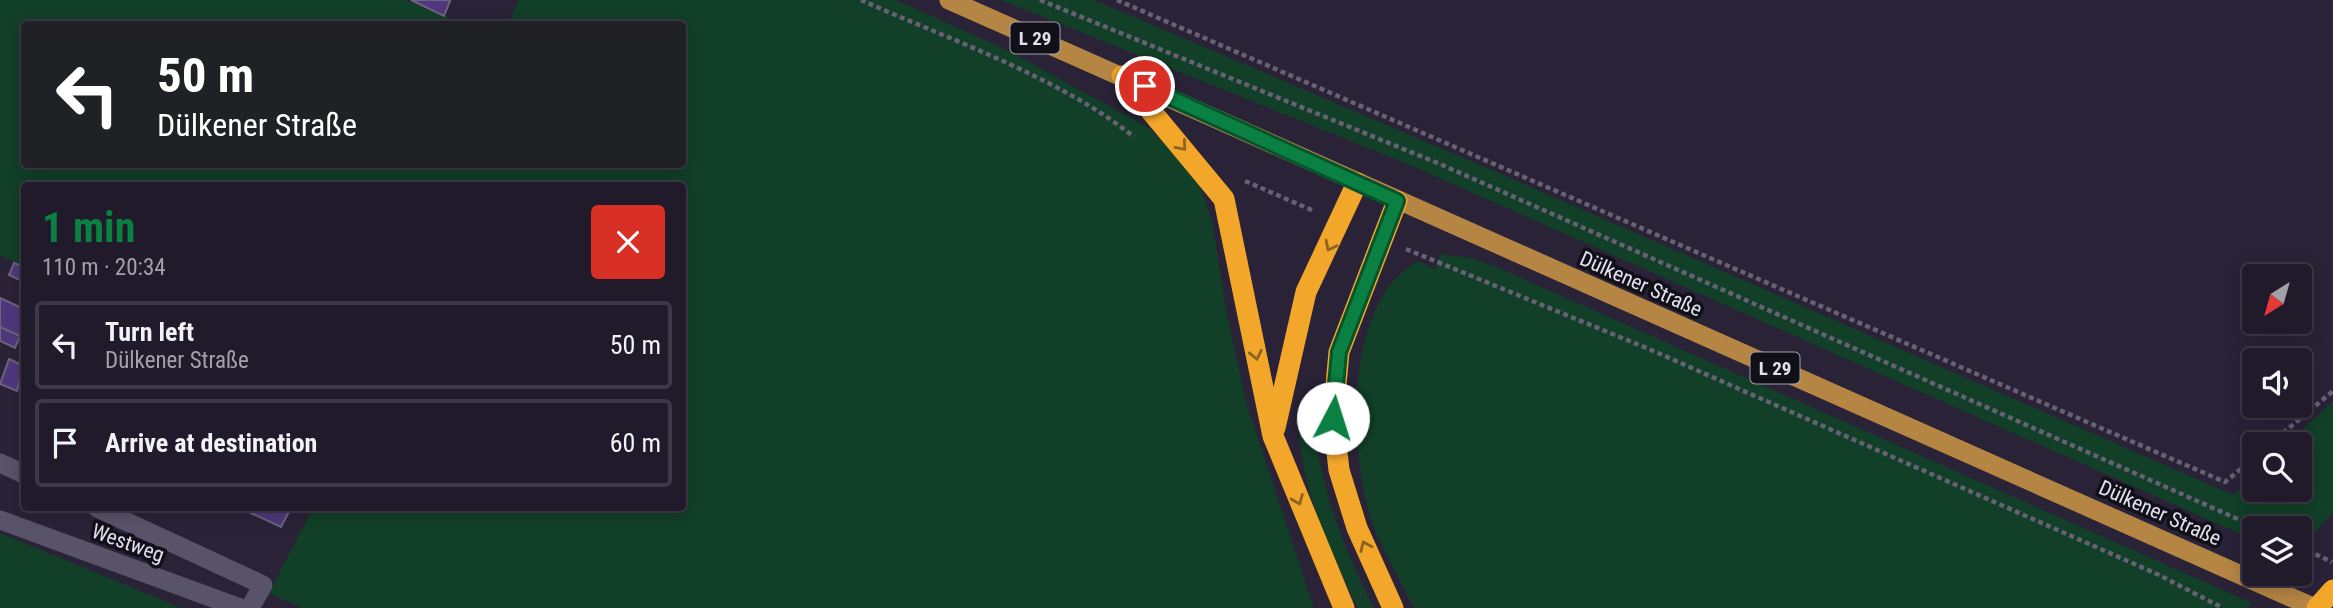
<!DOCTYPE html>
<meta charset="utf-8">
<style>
:root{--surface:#201a2a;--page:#2d2736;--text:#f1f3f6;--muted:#a2a1a8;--line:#3d3847;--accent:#0b8043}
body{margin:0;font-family:"Roboto Condensed",sans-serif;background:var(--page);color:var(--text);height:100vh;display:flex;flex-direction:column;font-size:26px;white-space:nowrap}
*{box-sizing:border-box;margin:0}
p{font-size:23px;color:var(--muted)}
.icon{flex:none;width:38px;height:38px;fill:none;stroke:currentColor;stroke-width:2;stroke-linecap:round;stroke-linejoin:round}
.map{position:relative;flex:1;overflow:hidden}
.panel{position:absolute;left:21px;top:182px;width:665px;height:329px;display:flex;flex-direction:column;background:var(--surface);border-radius:7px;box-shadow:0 4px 18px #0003,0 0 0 2px var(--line)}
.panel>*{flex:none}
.guide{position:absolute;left:21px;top:21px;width:665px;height:147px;border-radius:7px;box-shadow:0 4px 18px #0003,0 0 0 2px var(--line);background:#202124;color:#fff;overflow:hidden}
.needle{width:46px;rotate:217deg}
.buttons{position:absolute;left:2242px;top:264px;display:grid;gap:14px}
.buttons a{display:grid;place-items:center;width:70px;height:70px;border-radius:7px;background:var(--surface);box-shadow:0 4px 18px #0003,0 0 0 2px var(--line);font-size:35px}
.pin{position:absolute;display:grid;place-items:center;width:60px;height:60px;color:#fff;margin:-30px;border:4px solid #fff;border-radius:50%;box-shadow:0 2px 7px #0007}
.me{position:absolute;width:77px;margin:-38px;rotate:5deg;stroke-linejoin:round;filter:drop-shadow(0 0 5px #0008)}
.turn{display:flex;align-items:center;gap:24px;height:147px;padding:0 21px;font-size:32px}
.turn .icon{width:91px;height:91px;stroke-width:2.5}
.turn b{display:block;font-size:49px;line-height:60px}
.round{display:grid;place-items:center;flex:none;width:74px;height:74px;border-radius:7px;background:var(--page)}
.overview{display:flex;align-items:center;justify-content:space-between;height:119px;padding:0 21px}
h1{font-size:42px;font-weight:700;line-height:52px;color:var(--accent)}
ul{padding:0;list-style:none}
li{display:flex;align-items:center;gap:21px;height:88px;margin:0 14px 10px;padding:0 7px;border:4px solid var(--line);border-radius:7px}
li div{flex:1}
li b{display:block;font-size:26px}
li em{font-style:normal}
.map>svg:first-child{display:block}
.green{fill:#113f27}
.building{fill:#51387e;stroke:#6b657d;stroke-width:2}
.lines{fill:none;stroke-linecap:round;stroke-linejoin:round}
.path{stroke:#676174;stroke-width:4.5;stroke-dasharray:5 3.5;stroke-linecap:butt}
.minor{stroke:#59536a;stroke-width:19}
.primary{stroke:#b58544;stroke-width:19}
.motorway{stroke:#f3a72a;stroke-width:21}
.oneway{stroke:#8d6322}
.route-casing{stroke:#07532c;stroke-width:18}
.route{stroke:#0b8043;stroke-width:12}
.labels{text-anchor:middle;stroke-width:7;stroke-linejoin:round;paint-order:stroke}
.shield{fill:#110f18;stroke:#a4a1ae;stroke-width:2}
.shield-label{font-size:19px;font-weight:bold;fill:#e3e0ee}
.street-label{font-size:21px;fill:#e3e0ee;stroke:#110f18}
</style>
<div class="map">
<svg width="2333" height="608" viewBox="0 0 2333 608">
<rect width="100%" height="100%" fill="#2a2338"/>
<!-- green -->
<path class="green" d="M0,0H405L464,24H24V164H682V24H508L519,0H896L1009,51L1149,128L1197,177L1212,221L1226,309L1246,402L1314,608H302L269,593L313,508H682V186H24V266L0,255Z
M1001,0H1094L1492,170L2233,495L2254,475V490H2300V444H2287L2333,401V512L2300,550V528H2254V540L1408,164Z
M1440,254L1471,258L1494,266L2252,603L2247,608H1414C1401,580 1382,551 1372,522C1349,453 1343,299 1419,261L1435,270Z
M1312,418C1321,487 1342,547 1374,608H1358C1328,548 1300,487 1298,419Z
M0,533L181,608H0Z"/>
<!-- building -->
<path class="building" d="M411,0H448L450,1L444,16Z
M14,263L24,267V282L9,275Z
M0,298L24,309V327L20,336L0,327Z
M0,327L20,336L15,348L0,341Z
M9,359L24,366L17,391L0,384Z
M240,508H291L281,527Z"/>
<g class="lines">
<!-- path -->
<path class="path" d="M861,0C946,38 1063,79 1134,137
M1040,0L1440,164L2258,528
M1117,0L2225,482L2254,458
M1245,181L1314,211
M1406,249L1649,349L2157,574L2223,608
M2270,444L2333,391
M2300,547L2332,562"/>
<!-- minor -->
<path class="minor" d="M0,463L24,474
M97,508L263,585L250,608
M0,520L240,608"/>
<!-- primary -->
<path class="primary" d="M949,0L2315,608"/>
<!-- motorway -->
<path class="motorway" d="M1122,76L1224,199L1273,436L1344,608
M1275,428L1306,292L1357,183
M1393,608L1357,528L1339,470L1333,418L1339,352L1397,201
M2317,608L2333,590"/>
</g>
<!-- one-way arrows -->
<defs><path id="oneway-chevron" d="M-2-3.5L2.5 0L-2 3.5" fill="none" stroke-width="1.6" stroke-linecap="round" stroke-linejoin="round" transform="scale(1.75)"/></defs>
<g class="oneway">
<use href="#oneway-chevron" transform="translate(1182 146) rotate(49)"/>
<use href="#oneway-chevron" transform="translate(1330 246) rotate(117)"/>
<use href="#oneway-chevron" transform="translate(1256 355) rotate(78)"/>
<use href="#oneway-chevron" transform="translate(1298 500) rotate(68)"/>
<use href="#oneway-chevron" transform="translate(1365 546) rotate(-114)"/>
</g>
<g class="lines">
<!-- route casing -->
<g class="route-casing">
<path id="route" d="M1145,86L1397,201L1339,352L1333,418"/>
</g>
<!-- route -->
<use href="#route" class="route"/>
</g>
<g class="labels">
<!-- shield labels -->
<g class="shield">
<rect x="1010.5" y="22.5" width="49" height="31" rx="5"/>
<rect x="1750.5" y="352.5" width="49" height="31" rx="5"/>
</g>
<g class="shield-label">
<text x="1035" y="45">L 29</text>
<text x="1775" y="375">L 29</text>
</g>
<!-- street labels -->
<g class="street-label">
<text transform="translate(1641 284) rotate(24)" y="7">Dülkener Straße</text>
<text transform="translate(2160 513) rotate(24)" y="7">Dülkener Straße</text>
<text transform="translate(128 543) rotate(20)" y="7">Westweg</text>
</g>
</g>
</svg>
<div class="buttons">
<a><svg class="needle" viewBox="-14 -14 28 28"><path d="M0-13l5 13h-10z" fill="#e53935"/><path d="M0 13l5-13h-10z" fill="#a2a1a8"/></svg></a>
<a><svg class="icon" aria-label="sound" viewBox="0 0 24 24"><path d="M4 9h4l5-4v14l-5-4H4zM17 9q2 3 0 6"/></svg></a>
<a><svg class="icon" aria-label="search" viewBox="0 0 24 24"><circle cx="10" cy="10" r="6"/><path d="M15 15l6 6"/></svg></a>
<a><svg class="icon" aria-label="layers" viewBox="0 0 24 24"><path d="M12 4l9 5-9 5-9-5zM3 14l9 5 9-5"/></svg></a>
</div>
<div class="pin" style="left:1145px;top:86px;background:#d93025"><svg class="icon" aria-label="arrive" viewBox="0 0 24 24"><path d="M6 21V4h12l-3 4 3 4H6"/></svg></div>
<svg class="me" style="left:1333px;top:418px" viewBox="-20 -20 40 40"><circle r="19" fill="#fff"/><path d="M0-13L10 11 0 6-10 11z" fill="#0b8043"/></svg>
<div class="guide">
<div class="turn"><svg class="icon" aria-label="left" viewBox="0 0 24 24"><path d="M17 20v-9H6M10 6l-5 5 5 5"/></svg><div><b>50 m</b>Dülkener Straße</div></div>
</div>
<section class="panel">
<div class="overview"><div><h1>1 min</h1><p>110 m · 20:34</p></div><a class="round" style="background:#d93025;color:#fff"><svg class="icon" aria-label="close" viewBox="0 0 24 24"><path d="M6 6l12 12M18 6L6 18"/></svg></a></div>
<ul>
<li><svg class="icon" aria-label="left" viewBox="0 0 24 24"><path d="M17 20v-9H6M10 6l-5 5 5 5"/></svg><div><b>Turn left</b><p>Dülkener Straße</p></div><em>50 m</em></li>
<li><svg class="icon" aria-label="arrive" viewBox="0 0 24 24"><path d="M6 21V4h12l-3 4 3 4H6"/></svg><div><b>Arrive at destination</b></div><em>60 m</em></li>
</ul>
</section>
</div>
